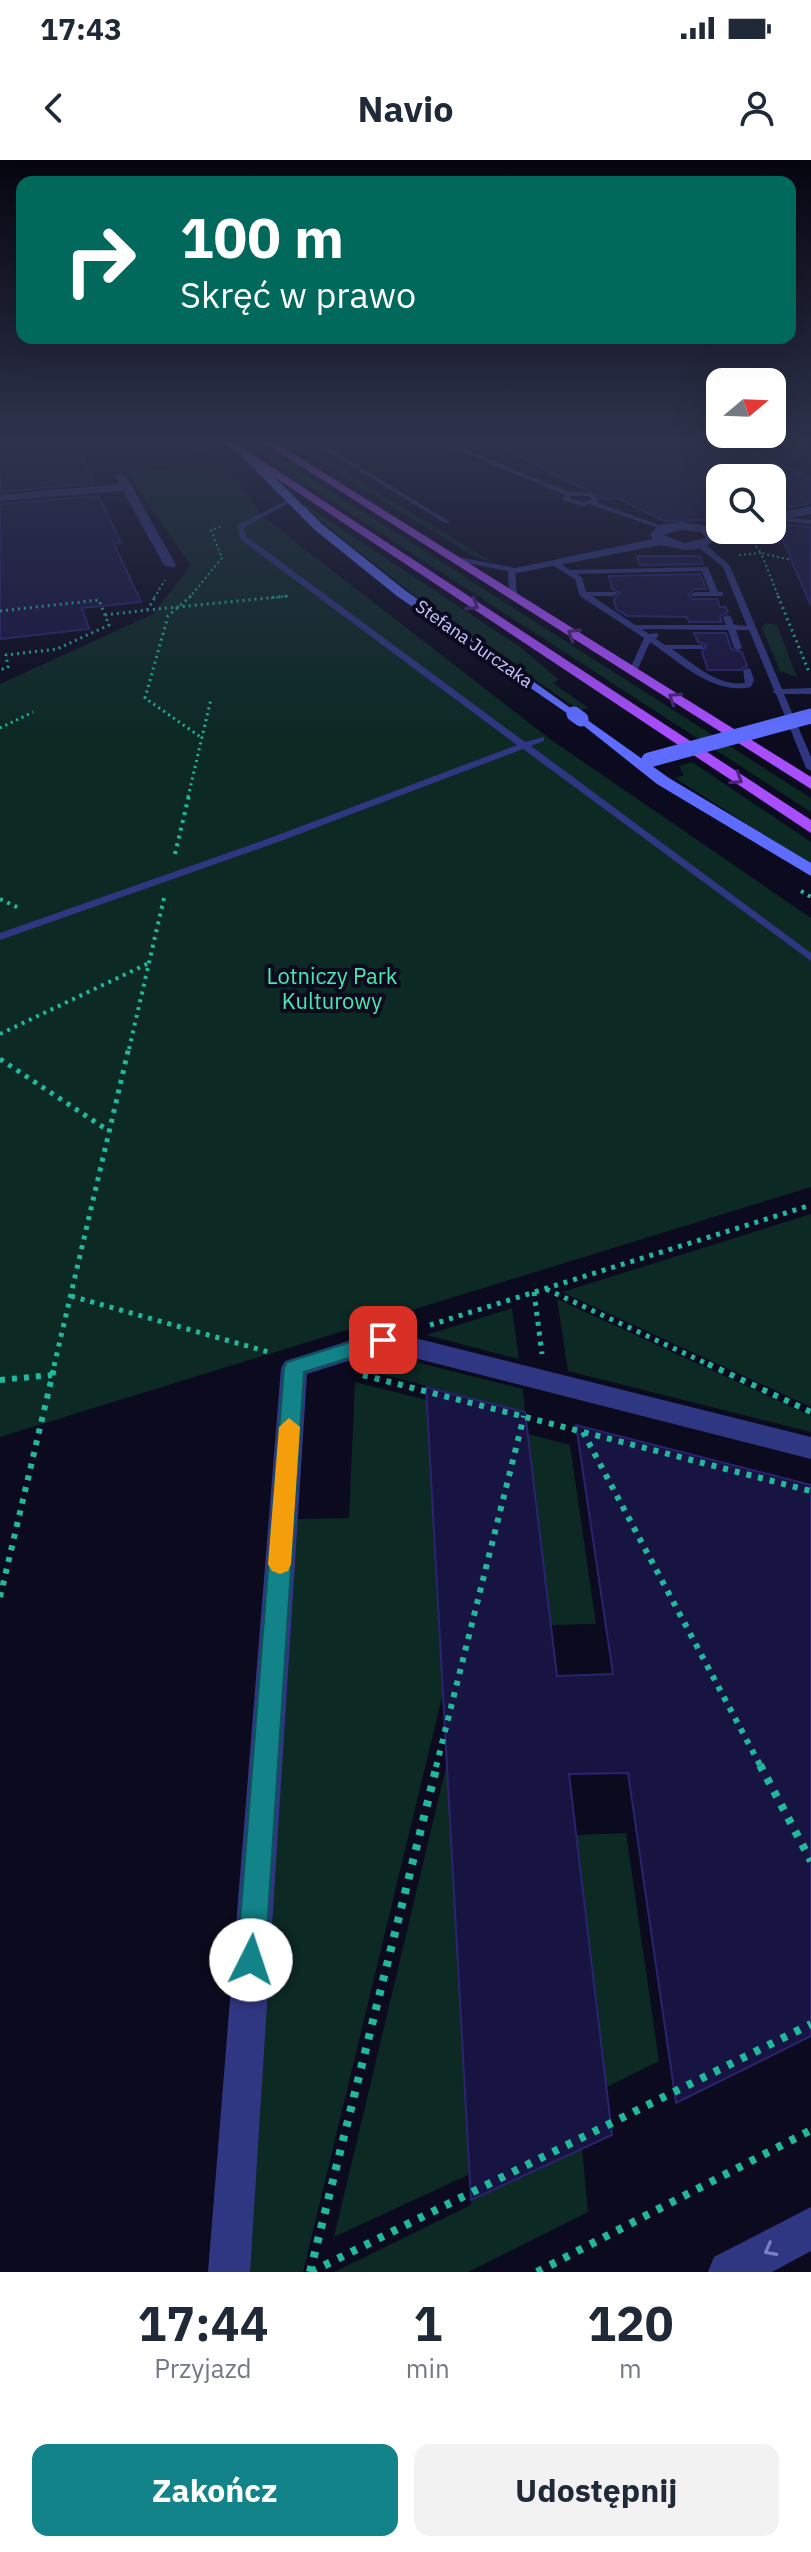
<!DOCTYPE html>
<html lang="pl">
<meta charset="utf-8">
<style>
:root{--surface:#fff;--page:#f2f2f3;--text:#1f2937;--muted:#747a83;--accent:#118389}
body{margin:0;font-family:"IBM Plex Sans",sans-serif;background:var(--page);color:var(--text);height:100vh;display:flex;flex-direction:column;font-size:30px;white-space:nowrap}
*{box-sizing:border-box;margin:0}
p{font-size:26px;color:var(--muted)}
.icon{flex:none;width:44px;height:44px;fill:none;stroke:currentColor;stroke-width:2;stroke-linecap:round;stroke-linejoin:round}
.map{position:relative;height:2112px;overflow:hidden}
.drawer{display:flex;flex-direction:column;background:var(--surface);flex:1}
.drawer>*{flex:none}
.hud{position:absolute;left:16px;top:16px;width:780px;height:168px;border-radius:16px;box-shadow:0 8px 32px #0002;background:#00695c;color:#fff;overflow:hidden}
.needle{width:52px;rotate:71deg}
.buttons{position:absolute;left:706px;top:208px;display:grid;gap:16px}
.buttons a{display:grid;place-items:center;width:80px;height:80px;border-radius:16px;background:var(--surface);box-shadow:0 8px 32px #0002;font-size:40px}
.pin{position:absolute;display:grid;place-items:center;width:68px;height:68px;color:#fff;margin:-34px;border-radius:16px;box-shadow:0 4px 12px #0006}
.me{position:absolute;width:88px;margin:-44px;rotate:4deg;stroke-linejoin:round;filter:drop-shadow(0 0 6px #0008)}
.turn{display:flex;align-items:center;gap:28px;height:168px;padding:0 32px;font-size:36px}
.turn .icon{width:104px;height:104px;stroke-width:2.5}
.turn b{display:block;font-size:56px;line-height:68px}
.eta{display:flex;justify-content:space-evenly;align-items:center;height:136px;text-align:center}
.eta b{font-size:48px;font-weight:700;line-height:56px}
.primary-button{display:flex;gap:16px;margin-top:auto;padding:16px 32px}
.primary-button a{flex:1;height:92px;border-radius:16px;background:var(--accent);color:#fff;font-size:32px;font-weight:700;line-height:92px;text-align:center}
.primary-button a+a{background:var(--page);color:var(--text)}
.status{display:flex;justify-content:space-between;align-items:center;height:56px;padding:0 40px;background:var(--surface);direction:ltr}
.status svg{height:22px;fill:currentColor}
header{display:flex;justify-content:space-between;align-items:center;height:104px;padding:0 32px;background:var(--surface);font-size:36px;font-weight:700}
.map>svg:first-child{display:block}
.green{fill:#0c2924;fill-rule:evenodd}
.building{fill:#181441;stroke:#2a246f;stroke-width:2}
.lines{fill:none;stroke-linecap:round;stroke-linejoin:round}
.path-far5{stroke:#21b99e;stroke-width:2;stroke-dasharray:2 3;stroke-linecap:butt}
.path-far4{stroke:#21b99e;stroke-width:3;stroke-dasharray:2 4;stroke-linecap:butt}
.path-far3{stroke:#21b99e;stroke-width:4;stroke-dasharray:3 5;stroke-linecap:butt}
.path-far2{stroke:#21b99e;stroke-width:5;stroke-dasharray:4 6;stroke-linecap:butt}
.path-far1{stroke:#21b99e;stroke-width:6;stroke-dasharray:5 7;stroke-linecap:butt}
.path{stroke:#21b99e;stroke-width:8;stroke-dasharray:6 9;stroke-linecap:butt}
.lane{fill:#303782;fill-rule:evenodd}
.street{fill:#303782;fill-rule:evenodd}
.secondary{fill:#5e6dff;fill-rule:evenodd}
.primary{fill:#a84eff;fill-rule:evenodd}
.secondary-bridge{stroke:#5e6dff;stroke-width:15}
.oneway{stroke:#4a2578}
.oneway2{stroke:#7c7fc0}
.route{fill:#118389;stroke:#0b5559;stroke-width:2}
.slow{fill:#f59e0b}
.labels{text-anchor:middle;stroke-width:8;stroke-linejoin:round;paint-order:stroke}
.far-street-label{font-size:18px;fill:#c7c7ff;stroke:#0b0a1e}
.park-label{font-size:22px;fill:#49eaaf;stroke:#0b0a1e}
</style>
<div class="status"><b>17:43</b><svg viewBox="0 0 49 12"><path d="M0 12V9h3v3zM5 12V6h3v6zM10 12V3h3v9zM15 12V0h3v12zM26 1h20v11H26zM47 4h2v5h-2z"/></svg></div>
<header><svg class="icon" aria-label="back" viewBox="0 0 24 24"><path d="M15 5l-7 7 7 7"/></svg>Navio<svg class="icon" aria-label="person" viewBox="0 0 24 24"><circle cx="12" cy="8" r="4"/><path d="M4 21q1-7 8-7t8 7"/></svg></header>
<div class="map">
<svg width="811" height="2112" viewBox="0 0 811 2112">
<rect width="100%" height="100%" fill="#0b0a1e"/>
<!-- green -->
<path class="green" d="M236,279H249L811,638V652Z
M281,279H290L494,403L475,397Z
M220,306L228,307L262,356L550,579L811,758V1027L0,1277V524L153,454L191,405L126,312Z
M301,345L307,346L523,489L559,520L553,523L588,548L579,550L429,447Z
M766,463L777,465L797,517L780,511L762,468Z
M692,602L811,682V705L675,618L684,615L679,606Z
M811,1054V1247L562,1132Z
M557,1139L811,1256V1272L568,1211Z
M512,1148L519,1199L426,1175Z
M376,1192L523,1229L525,1252L352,1206L359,1197Z
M355,1222L427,1240L444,1529L303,2112H245L295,1359L349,1358Z
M528,1274L570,1285L596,1464L551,1465Z
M477,1477L576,1675L626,1673L659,1901L607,1927L608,1942L470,2014L334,2077ZM580,1705L605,1916L533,1950L513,1708Z
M582,1989L588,2052L468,2112H334L471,2045L472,2040Z"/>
<!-- building -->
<path class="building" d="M74,279L94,323L0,332V285Z
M487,279H721L811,318V343L772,351V318H720V360L663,361L618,338L607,340L559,317Z
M99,336L121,383L114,384L141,442L82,448L89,469L0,479V344Z
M776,364L811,367V446Z
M637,396H700L703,404L640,405Z
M700,414L706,429H694L688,435L692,439H717L720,447H726L728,452L720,456L722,462H689L687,457L627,456L616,449L614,439L620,433L612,429L609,416Z
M694,473H726L731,489L742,492L747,506L740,510H708L702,492L706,485L698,482Z
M426,1227L525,1252L557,1516L613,1514L576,1265L811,1325V1876L676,1943L628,1613L569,1614L612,1975L471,2040Z"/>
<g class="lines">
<!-- path-far5 -->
<path class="path-far5" d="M186,279L205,292
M744,370L761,393L791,400
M739,395L761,393L779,438
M154,438L165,420
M189,438L222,398L211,370L223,366
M271,438L288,436"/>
<!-- path-far4 -->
<path class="path-far4" d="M191,436L168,456L145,538L202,578
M778,436L809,512
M147,450L288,436
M0,451L99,440L109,465L57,489L6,495L8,507L0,510
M105,455L147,450L156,436
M0,568L33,552
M188,637L211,539"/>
<!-- path-far3 -->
<path class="path-far3" d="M175,694L189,635
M801,731L811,737
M0,739L21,749
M0,874L149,803
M129,889L164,738"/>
<!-- path-far2 -->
<path class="path-far2" d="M0,899L109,971
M546,1129L712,1206
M534,1132L542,1194
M71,1136L272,1193
M430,1165L811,1045
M54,1206L129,887"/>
<!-- path-far1 -->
<path class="path-far1" d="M708,1204L811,1252
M363,1215L811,1331
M0,1220L52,1215
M583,1272L761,1607
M0,1437L55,1204
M436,1607L524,1256"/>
<!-- path -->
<path class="path" d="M760,1605L811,1701
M310,2112L437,1605
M311,2112L811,1864
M537,2112L811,1970"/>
<!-- lane -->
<path class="lane" d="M307,279H314L450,362L445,363Z
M431,279H439L570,332L591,333L600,340L596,342L667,368L661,369L589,344L583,346L562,340L565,335ZM571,336H587L592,339L583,342L569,338Z
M287,340L289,343L244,367L246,376L525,582L544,577V581L531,586L811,793V801L523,589L278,682L0,780V773L270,678L517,585L240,379L238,365Z
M772,356L811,360V364L773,360Z
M698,383H704L730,406L782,529L811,528V534H784L811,597V611L806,608L776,534L773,532L774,530L749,470H736L742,488L738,490L734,488L728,470L642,469L649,474L658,473V477L655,478L665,485H703V489H672C694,504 718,527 745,523L743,510L750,508L754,520L751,527C712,535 680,502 650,482L637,511L630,513L629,511L644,478L580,436L575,419L549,403L556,401L570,410L708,407L718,432H723V436H692L691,434L695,432H710L702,411L577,414L582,418L586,432H616L617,434L613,436H592L635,465H726L723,457L727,455L731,457L734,465L747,466L723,407L698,387Z
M453,396L515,408L517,436L513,438L509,436L508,411L450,400V396Z"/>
<!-- street -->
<path class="street" d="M120,313L126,316L176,405L174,408L164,405L123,331L0,341V335L119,324L114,316Z
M811,346V354L772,362V354Z
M681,362L709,366L719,379L700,389L684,390L661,385L512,414L506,410L653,379L650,375L659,365ZM681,370L701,372L706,378L684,383L663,375Z
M383,1170L811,1277V1299L383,1190L307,1214L250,2112H208L281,1208L285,1201Z
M811,2047V2091L772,2112H708L714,2097Z"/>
<!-- secondary -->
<path class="secondary" d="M241,292H249L323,365L406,431L669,618L811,703V716L657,624L574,558L397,436L315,370L241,296Z"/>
<!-- primary -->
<path class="primary" d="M217,279H229L811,660V673Z
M258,279H270L811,617V629Z"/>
<!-- secondary-bridge -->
<path class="secondary-bridge" d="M574,554L581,559
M649,600L811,556"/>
</g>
<!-- one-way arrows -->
<defs><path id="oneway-chevron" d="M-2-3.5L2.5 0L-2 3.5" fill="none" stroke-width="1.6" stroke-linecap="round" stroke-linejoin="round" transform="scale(2)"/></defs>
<g class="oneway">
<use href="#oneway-chevron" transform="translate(473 445) rotate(33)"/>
<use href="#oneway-chevron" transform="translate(573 474) rotate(-148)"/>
<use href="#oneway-chevron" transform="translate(674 538) rotate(-147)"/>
<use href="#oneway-chevron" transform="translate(737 619) rotate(33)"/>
</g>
<use class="oneway2" href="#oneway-chevron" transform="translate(770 2090) rotate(152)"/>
<!-- sky -->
<linearGradient id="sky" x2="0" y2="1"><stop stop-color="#060610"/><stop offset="0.49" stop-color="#2e334c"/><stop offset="1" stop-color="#2e334c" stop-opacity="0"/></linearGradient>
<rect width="811" height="574" fill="url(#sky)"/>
<!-- route -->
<path class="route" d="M383,1172L393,1180L390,1185L304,1212L265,1800L261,1810L251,1814L241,1810L237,1800L284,1208L287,1202Z"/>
<!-- slow -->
<path class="slow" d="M289,1258L300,1267L291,1404L288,1411L280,1414L272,1411L268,1404L279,1267Z"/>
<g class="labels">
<!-- far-street labels -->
<g class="far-street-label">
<text transform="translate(474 484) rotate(35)" y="6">Stefana Jurczaka</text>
</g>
<!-- park labels -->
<g class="park-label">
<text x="332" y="824">Lotniczy Park<tspan x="332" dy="25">Kulturowy</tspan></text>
</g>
</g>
</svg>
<div class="buttons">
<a><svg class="needle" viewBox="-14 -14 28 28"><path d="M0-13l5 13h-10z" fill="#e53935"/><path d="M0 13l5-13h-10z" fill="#747a83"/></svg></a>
<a><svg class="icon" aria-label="search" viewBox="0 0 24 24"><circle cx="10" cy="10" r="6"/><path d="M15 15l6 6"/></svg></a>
</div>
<div class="pin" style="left:383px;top:1180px;background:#d93025"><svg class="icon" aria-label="arrive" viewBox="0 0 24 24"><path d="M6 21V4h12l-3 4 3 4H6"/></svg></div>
<svg class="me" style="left:251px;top:1800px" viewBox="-20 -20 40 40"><circle r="19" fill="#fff"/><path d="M0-13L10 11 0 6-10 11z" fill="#118389"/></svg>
<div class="hud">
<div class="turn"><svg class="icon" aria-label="right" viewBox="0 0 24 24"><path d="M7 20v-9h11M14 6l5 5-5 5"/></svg><div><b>100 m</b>Skręć w prawo</div></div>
</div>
</div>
<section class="drawer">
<div class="eta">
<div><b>17:44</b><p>Przyjazd</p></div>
<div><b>1</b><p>min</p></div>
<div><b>120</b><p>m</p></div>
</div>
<div class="primary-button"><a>Zakończ</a><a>Udostępnij</a></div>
</section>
